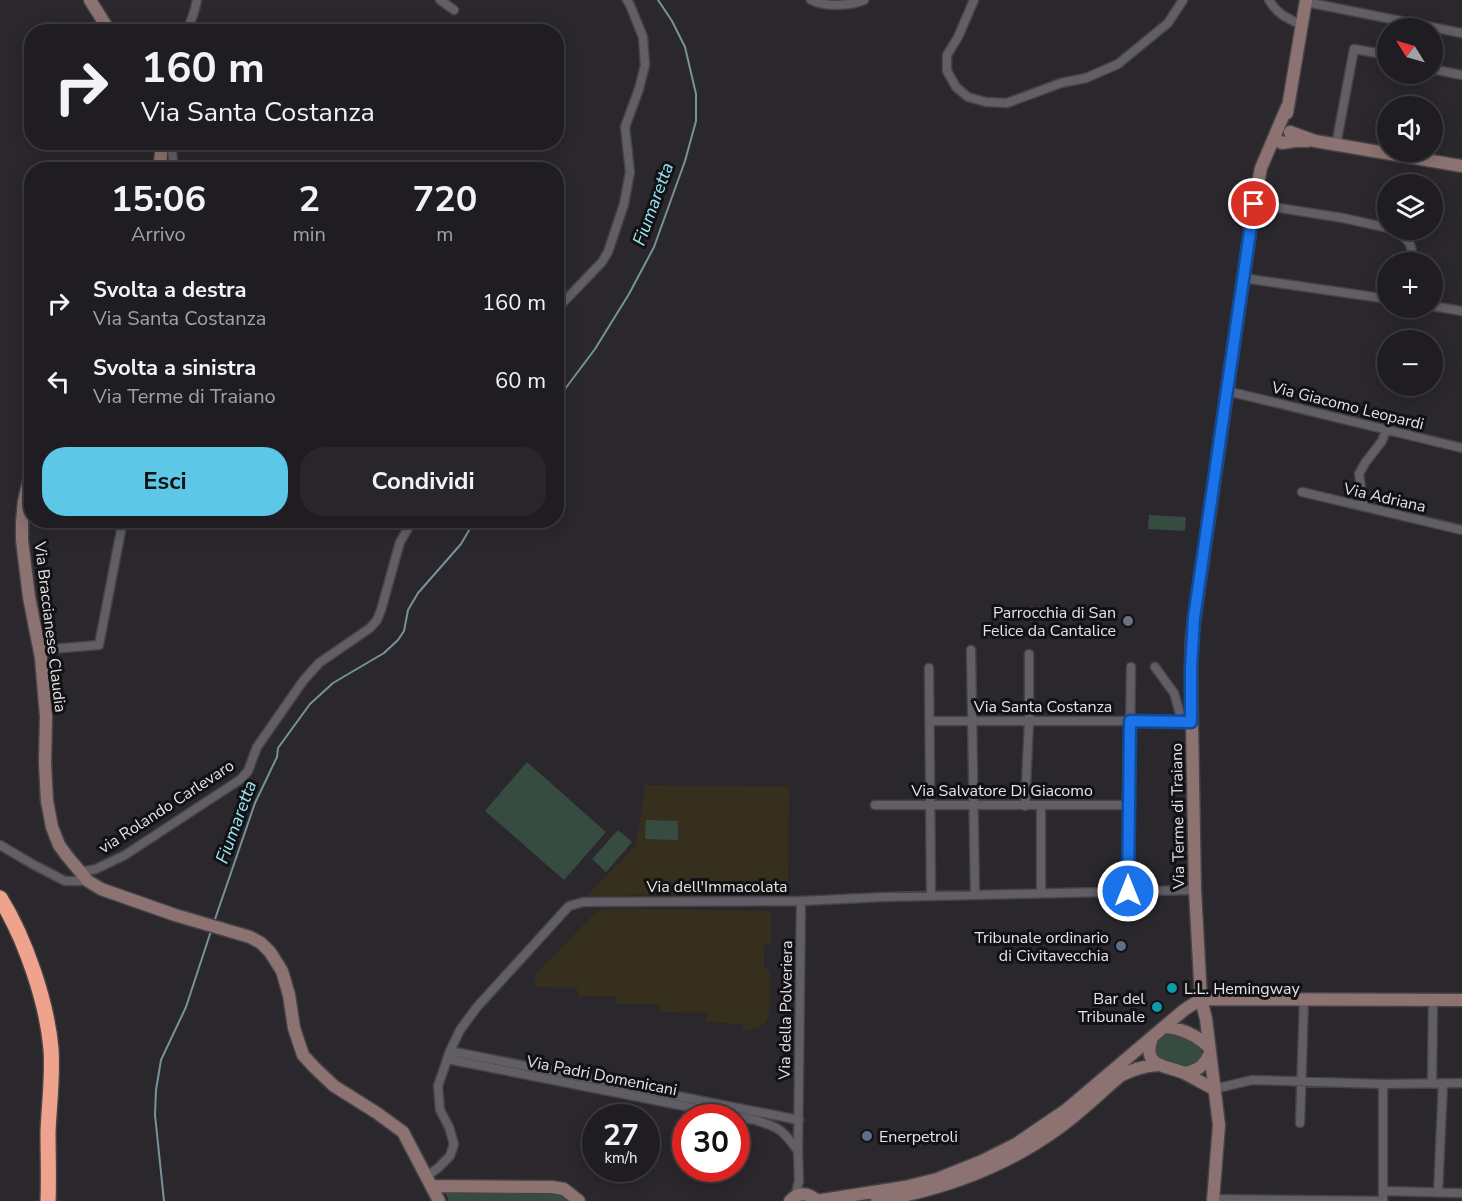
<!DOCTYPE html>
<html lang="it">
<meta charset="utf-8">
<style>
:root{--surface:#201d22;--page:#28262a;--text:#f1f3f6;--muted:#a2a2a5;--line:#3d3b40;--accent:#5dc7e8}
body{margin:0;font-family:"Nunito Sans",sans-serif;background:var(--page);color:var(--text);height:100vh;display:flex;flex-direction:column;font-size:22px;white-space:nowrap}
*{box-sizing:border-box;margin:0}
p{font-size:20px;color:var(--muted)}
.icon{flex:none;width:33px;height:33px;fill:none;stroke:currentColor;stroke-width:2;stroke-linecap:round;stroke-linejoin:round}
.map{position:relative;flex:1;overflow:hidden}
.panel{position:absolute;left:24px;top:162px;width:540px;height:366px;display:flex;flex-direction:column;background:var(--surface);border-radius:24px;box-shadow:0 3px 15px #0003,0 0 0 2px var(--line)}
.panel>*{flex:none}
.banner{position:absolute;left:24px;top:24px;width:540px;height:126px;border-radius:24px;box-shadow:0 3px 15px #0003,0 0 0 2px var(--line);background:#201d22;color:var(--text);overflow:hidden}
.needle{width:39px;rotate:307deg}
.buttons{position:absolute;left:1377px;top:18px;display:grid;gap:12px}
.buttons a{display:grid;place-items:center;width:66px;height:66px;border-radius:50%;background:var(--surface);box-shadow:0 3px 15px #0003,0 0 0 2px var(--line);font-size:30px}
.speed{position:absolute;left:582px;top:1104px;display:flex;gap:12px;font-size:30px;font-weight:700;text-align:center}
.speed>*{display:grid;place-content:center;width:78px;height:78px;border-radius:50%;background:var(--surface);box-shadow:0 3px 15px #0003,0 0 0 2px var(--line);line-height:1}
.speed small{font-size:15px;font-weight:400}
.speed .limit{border:9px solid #d22;background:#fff;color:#111}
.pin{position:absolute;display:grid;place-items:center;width:51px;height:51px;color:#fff;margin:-26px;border:3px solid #fff;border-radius:50%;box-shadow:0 2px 6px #0007}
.me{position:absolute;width:66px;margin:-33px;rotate:0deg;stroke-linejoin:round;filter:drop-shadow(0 0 4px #0008)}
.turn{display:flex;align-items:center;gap:21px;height:126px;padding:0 18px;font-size:27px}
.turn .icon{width:78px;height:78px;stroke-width:2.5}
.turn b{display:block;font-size:42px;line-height:51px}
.eta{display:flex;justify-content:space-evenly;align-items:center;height:102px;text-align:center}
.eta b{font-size:36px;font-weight:700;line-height:42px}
.action{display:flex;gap:12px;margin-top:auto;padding:12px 18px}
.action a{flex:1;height:69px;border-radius:24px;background:var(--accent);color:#111;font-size:24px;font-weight:700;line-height:69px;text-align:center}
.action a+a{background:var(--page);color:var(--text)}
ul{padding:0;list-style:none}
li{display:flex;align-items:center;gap:18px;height:78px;padding:0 18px}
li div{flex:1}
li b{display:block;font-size:22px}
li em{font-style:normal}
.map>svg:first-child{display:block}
.education{fill:#362f1e}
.green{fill:#374c41}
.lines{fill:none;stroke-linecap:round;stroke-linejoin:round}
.stream{stroke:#76939a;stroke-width:2}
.street-casing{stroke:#454347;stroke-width:11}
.secondary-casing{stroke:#454347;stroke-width:15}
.highway-casing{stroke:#454347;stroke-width:18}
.street{stroke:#615e65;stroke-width:8}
.secondary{stroke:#8c7371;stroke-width:12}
.highway{stroke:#efa38c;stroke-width:15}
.route-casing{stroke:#114b97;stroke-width:15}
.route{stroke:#1a73e8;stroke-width:10}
.worship-dot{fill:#6b7280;stroke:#121113;stroke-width:2}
.service-dot{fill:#5c6f8a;stroke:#121113;stroke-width:2}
.culture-dot{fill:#0f9aa8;stroke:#121113;stroke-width:2}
.labels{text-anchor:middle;stroke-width:6;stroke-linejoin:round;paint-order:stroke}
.street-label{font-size:16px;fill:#e5e3e7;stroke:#121113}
.poi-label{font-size:16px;fill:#e5e3e7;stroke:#121113;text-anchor:end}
.water-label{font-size:18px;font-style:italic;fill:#9ae8f7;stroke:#121113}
</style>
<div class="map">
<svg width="1462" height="1201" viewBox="0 0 1462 1201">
<rect width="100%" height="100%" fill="#2a272d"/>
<!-- education -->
<path class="education" d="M645,785L789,787L788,892L745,894L741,891H733L731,894L587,896L636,845Z
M606,909L771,911V940L770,943L764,946V967L768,970L770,973L769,1016L763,1025L756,1029L743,1030L742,1024L707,1022V1013L660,1012L659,1004H617V996H578L577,988L540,987L534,985L533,981L536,973L596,912Z"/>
<!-- green -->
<path class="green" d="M1149,515L1186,517L1185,531L1148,529Z
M527,762L606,832L564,880L485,811Z
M646,820L678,821V840L645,839Z
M618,830L632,842L606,872L592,859Z
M1170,1031L1195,1041L1202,1051L1201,1060L1186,1069L1159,1059L1155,1055L1154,1040L1157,1037Z
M557,1191L575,1201H449L445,1192Z"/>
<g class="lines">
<!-- stream -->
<path class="stream" d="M556,401L595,349L629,294L654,247L685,161L696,121V94L685,47L672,21L658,0
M214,922L255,803L277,757L278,748L310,704L333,683L384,653L398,640L404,631L408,610L418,593L461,544L475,520
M164,1201L155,1115L156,1090L161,1060L186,1007L211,931"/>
<!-- street casing -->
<g class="street-casing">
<path id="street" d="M440,0L454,10
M811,0C824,7 851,6 864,0
M974,0L958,37L947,55V71L956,87L968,97L986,102L1007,103L1061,83L1086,78L1118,64L1168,23L1183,0
M1269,0C1278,15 1287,18 1302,25
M1306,2L1462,33
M187,32L195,9L197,0
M1432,69L1462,75
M171,142L173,161L172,170
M1336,145L1354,49L1388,55
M1254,204L1343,218L1388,228
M1392,230C1409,239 1413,243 1412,262
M1243,278L1388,299
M1432,306L1462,311
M556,310L602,262L608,252L624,204L630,172L625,127L639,89L645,65L643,37L630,5L627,0
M1227,391L1462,448
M1302,492L1462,530
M1364,507L1359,474L1365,463L1382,441L1386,430
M39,650L99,645L123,520
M971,650L975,895
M1155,667L1174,693L1182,721
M929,668L931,896
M930,721H1130L1191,722
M875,805H1129
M1025,806L1029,721V654
M1041,806V893
M0,845L34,865L65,881H88
M80,872L96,869L125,855L241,779L248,771L257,747L303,681L319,663L370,628L377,620L381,610L400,542L413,520
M1128,891L1131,667
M450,1051L799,1120
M447,1059L755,1120C779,1127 783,1130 798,1151
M1432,1083L1433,1000
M1383,1084V1201
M1214,1089L1252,1080L1383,1084L1462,1083
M1300,1123L1304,999
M427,1176L438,1168L450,1156L454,1144L449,1127L440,1110L438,1086L450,1051L460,1030L477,1007L569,906L583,902L801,901L884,897L1195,890
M1383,1191L1462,1193
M1438,1193L1443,1083
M795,1196L799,1181L798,1151L801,901
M1214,1199L1383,1201"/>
</g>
<!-- secondary casing -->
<g class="secondary-casing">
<path id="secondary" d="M90,0L110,32
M1287,113L1306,0
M1290,132L1315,141L1462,166
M1275,136L1276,140L1282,143L1295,141H1308
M159,170L161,154V142
M32,468L24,501L22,522V540L29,597L41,658L46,716L45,763L47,801L52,827L59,845L67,856L88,881L101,889L175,915L250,937L261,943L270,952L282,971L289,995L294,1028L303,1055L314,1067L334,1086L377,1113L403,1132L439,1201
M1201,999L1462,1000
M1164,1027C1182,1028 1196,1035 1209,1047
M1153,1036C1140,1067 1165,1065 1184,1073C1194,1078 1204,1084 1214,1089
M1184,1073C1197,1071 1204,1066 1209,1055
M432,1186L552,1187L564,1189L579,1201
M790,1201C798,1192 808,1192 817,1201
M816,1201L905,1187L937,1179L982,1161L1016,1144L1066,1110L1184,1010L1201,999
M877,1201C941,1190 1003,1168 1056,1130C1079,1114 1099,1094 1120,1076C1133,1069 1143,1066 1158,1065
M1213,1201L1219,1125L1206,1019L1201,999L1195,890L1191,667L1192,636L1254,204L1261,168L1287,107"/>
</g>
<!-- highway casing -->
<g class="highway-casing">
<path id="highway" d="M0,898C25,938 47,1002 51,1049C53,1077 49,1105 48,1132C48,1155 49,1178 48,1201"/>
</g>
<!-- street -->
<use href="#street" class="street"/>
<!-- secondary -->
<use href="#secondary" class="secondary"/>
<!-- highway -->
<use href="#highway" class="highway"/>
</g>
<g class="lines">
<!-- route casing -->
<g class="route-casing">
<path id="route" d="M1128,891L1130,721L1191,722V667L1194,618L1254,204"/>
</g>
<!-- route -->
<use href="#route" class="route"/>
</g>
<!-- markers -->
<circle class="worship-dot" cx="1128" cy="621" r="6"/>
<g class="service-dot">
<circle cx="1121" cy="946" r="6"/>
<circle cx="867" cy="1136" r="6"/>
</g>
<g class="culture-dot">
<circle cx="1172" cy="988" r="6"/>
<circle cx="1157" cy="1007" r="6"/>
</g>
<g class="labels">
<!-- street labels -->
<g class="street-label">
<text transform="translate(1348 405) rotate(14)" y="6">Via Giacomo Leopardi</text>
<text transform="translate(1385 497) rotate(13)" y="6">Via Adriana</text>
<text transform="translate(51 627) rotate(83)" y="6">Via Braccianese Claudia</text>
<text x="1043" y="712">Via Santa Costanza</text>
<text x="1002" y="796">Via Salvatore Di Giacomo</text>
<text transform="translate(166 806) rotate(-33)" y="6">via Rolando Carlevaro</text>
<text transform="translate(1177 816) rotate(-91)" y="6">Via Terme di Traiano</text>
<text x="717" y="892">Via dell'Immacolata</text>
<text transform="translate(785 1010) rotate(-89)" y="6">Via della Polveriera</text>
<text transform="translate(602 1075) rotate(11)" y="6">Via Padri Domenicani</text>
</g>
<!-- poi labels -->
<g class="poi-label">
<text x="1116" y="618">Parrocchia di San<tspan x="1116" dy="18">Felice da Cantalice</tspan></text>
<text x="1109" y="943">Tribunale ordinario<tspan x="1109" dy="18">di Civitavecchia</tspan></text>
<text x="1184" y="994" text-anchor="start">L.L. Hemingway</text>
<text x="1145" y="1004">Bar del<tspan x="1145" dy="18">Tribunale</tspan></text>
<text x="879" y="1142" text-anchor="start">Enerpetroli</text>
</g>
<!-- water labels -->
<g class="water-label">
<text transform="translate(653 204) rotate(-70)" y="6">Fiumaretta</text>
<text transform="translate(236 822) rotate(-70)" y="6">Fiumaretta</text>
</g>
</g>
</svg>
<div class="buttons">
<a><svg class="needle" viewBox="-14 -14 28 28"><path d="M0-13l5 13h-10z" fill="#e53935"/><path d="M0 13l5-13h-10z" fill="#a2a2a5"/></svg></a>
<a><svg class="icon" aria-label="sound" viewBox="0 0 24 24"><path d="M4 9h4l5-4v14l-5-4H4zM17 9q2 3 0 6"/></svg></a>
<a><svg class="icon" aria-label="layers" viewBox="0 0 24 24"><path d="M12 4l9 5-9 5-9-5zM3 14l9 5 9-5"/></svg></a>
<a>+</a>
<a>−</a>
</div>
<div class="speed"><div>27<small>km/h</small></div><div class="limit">30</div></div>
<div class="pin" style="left:1254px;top:204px;background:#d93025"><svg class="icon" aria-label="arrive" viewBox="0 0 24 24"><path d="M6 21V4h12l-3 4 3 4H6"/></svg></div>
<svg class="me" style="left:1128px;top:891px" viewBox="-20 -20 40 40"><circle r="17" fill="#1a73e8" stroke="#fff" stroke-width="3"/><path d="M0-11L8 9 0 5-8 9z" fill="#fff"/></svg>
<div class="banner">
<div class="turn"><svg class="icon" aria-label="right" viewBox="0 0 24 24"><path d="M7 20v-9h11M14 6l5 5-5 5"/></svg><div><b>160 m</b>Via Santa Costanza</div></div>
</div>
<section class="panel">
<div class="eta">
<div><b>15:06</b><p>Arrivo</p></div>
<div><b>2</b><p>min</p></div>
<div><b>720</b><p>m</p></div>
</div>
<ul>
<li><svg class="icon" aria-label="right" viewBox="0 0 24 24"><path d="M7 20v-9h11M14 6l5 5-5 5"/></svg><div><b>Svolta a destra</b><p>Via Santa Costanza</p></div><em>160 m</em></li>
<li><svg class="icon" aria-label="left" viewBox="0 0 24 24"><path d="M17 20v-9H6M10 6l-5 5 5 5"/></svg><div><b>Svolta a sinistra</b><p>Via Terme di Traiano</p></div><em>60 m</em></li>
</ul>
<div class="action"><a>Esci</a><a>Condividi</a></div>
</section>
</div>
